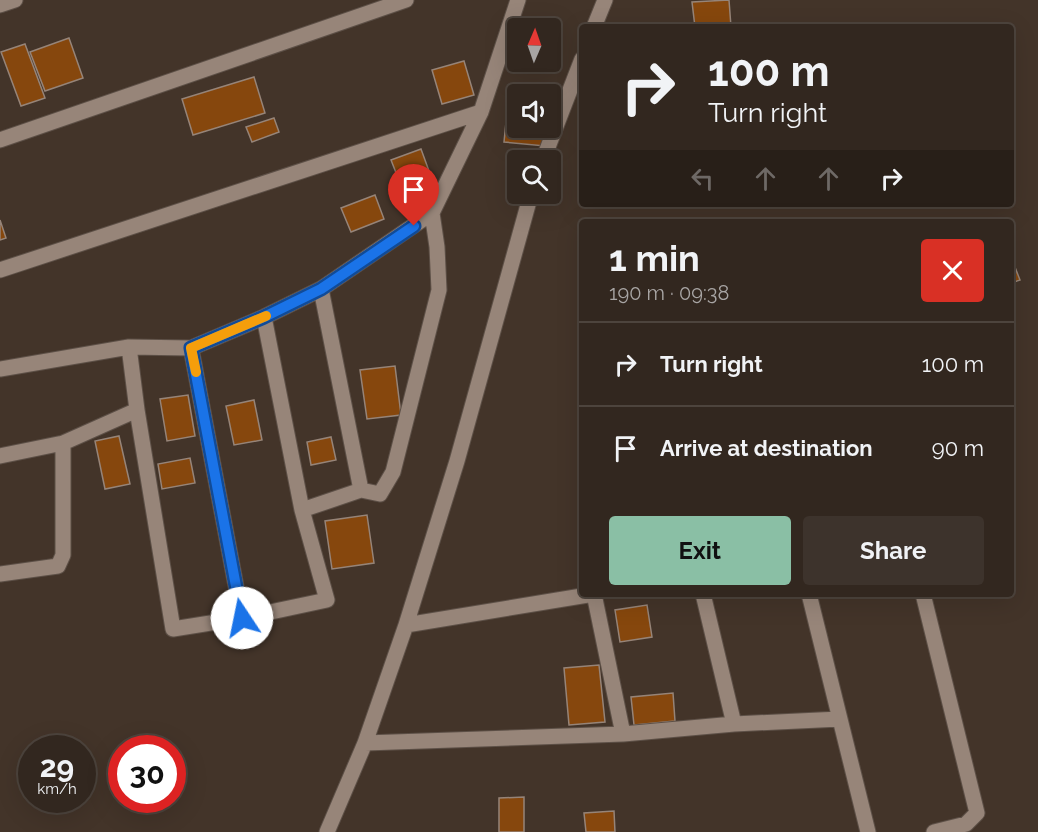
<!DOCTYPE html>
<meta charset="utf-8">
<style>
:root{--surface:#32271f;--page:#3d332c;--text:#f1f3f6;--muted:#a8a5a4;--line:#4d443d;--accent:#8abfa5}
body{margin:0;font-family:Raleway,sans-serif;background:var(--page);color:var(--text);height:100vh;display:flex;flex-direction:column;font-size:22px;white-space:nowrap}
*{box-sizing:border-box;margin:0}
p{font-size:20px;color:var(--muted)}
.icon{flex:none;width:33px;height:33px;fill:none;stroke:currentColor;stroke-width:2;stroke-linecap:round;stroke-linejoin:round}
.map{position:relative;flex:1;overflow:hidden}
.drawer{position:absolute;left:579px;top:219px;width:435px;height:378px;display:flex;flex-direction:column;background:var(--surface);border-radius:6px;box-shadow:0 6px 24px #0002,0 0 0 2px var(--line)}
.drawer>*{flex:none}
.hud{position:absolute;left:579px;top:24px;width:435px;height:183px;border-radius:6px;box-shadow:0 6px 24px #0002,0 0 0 2px var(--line);background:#32271f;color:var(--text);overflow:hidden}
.needle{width:39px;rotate:2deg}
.tools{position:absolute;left:507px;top:18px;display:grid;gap:12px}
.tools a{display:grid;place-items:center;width:54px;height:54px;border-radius:6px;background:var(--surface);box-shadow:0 6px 24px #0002,0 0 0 2px var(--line);font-size:30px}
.speed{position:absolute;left:18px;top:735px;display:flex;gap:12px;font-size:30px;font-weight:700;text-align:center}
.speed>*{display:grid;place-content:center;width:78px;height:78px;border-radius:50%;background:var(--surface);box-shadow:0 6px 24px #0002,0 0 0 2px var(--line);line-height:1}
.speed small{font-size:15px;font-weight:400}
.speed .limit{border:9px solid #d22;background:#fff;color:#111}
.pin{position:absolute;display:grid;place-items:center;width:51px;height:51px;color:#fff;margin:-62px -26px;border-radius:50% 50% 50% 0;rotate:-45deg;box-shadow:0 0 6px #0007}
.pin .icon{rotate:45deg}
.me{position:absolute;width:66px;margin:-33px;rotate:349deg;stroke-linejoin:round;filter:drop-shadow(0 0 4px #0008)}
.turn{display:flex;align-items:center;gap:21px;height:126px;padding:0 30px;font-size:27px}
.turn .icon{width:78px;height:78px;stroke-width:2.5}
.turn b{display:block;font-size:42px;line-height:51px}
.lanes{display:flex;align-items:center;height:57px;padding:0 30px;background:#0003;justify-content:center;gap:30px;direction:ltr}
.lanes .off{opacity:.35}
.round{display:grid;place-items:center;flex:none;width:63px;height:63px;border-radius:6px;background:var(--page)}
.head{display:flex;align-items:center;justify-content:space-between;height:102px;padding:0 30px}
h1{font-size:36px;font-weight:700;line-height:45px}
.action{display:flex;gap:12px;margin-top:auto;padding:12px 30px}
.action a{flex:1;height:69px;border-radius:6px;background:var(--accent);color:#111;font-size:24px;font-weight:700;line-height:69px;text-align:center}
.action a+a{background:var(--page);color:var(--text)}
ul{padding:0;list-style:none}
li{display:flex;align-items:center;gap:18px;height:84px;padding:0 30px;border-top:2px solid var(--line)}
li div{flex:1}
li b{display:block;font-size:22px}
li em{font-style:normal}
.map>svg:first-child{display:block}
.building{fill:#86470d;stroke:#968478;stroke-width:1.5}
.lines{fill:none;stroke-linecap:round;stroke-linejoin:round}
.minor-casing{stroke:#5d5047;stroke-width:17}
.minor{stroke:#978579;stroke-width:15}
.route-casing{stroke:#114b97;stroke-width:15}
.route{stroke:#1a73e8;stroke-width:10}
.slow{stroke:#f59e0b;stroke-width:10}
</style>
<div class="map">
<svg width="1038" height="832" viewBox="0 0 1038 832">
<rect width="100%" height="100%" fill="#433429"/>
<!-- building -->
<path class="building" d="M729,0L731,27H695L692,2Z
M69,38L83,78L45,91L30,52Z
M25,44L45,98L21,106L1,52Z
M464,61L474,95L442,104L432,70Z
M254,77L265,113L193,135L182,99Z
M508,102L518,103V128H547L545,146L504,142Z
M274,118L279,132L252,142L246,127Z
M421,149L433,182L404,193L391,160Z
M375,195L384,219L351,232L341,208Z
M0,220L6,238L0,240Z
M1011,257L1020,280L1011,283Z
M395,366L401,415L367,419L360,370Z
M188,395L195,436L167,441L160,399Z
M254,400L262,440L234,445L226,406Z
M119,436L130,484L105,489L95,441Z
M331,437L336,460L311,465L307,442Z
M190,458L195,483L162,489L158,464Z
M367,515L374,563L332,569L325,521Z
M647,605L652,637L620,642L615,610Z
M599,665L605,722L569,725L564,668Z
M673,693L675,721L634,725L631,697Z
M524,797V832H499V798Z
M614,811L615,832H586L584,813Z"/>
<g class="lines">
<!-- minor casing -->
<g class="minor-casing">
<path id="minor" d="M0,5L15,0
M594,27L605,0
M0,140L406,0
M543,160L582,59
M0,270L481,112
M129,347L137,410L173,629L242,618L327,600L302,510L264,317
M191,348L242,618
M0,369L129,347L191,348L264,317L321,289L432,213L481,112L518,0
M0,456L63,443L137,410
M361,490L380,494L393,472L439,290L437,247L432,213
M302,510L361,490L321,289
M0,574L58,566L63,555V443
M594,594L623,734
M703,594L734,724
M809,594L868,832
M923,594L977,813L966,824L934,832
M406,625L594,594
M365,743L623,734L734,724L840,719
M327,832L365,743L406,625L457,461L531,194"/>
</g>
<!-- minor -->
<use href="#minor" class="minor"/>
</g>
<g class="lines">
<!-- route casing -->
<g class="route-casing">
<path id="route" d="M242,618L191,348L264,317L321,289L414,226"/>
</g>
<!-- route -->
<use href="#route" class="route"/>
<!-- slow -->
<path class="slow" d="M196,372L191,348L266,316"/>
</g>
</svg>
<div class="tools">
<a><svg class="needle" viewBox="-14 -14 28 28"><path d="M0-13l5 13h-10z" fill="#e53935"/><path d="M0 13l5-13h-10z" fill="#a8a5a4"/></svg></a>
<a><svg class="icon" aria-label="sound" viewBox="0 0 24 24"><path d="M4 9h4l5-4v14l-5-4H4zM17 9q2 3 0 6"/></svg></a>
<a><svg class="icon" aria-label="search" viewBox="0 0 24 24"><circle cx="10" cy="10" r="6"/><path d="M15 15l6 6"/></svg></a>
</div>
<div class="speed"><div>29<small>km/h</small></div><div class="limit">30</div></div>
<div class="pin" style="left:414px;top:226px;background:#d93025"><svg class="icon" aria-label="arrive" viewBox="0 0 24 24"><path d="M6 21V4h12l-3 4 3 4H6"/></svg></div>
<svg class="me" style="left:242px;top:618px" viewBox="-20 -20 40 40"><circle r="19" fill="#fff"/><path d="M0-13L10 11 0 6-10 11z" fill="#1a73e8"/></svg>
<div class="hud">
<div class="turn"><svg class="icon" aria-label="right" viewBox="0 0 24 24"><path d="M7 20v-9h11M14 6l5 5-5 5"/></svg><div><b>100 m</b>Turn right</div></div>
<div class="lanes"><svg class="icon off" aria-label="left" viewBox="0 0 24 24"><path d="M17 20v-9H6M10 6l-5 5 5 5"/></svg><svg class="icon off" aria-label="ahead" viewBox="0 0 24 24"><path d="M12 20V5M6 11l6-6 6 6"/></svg><svg class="icon off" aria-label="ahead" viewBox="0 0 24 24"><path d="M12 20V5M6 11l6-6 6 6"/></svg><svg class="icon" aria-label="right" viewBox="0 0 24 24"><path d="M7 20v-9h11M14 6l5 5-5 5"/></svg></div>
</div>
<section class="drawer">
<div class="head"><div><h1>1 min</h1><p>190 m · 09:38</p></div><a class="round" style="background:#d93025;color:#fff"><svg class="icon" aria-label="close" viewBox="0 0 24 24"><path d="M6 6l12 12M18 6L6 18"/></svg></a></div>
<ul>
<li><svg class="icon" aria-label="right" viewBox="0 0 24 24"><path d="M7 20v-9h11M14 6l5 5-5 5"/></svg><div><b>Turn right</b></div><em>100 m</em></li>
<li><svg class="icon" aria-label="arrive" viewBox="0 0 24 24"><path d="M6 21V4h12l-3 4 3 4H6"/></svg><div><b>Arrive at destination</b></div><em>90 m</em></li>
</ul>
<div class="action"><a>Exit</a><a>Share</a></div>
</section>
</div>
